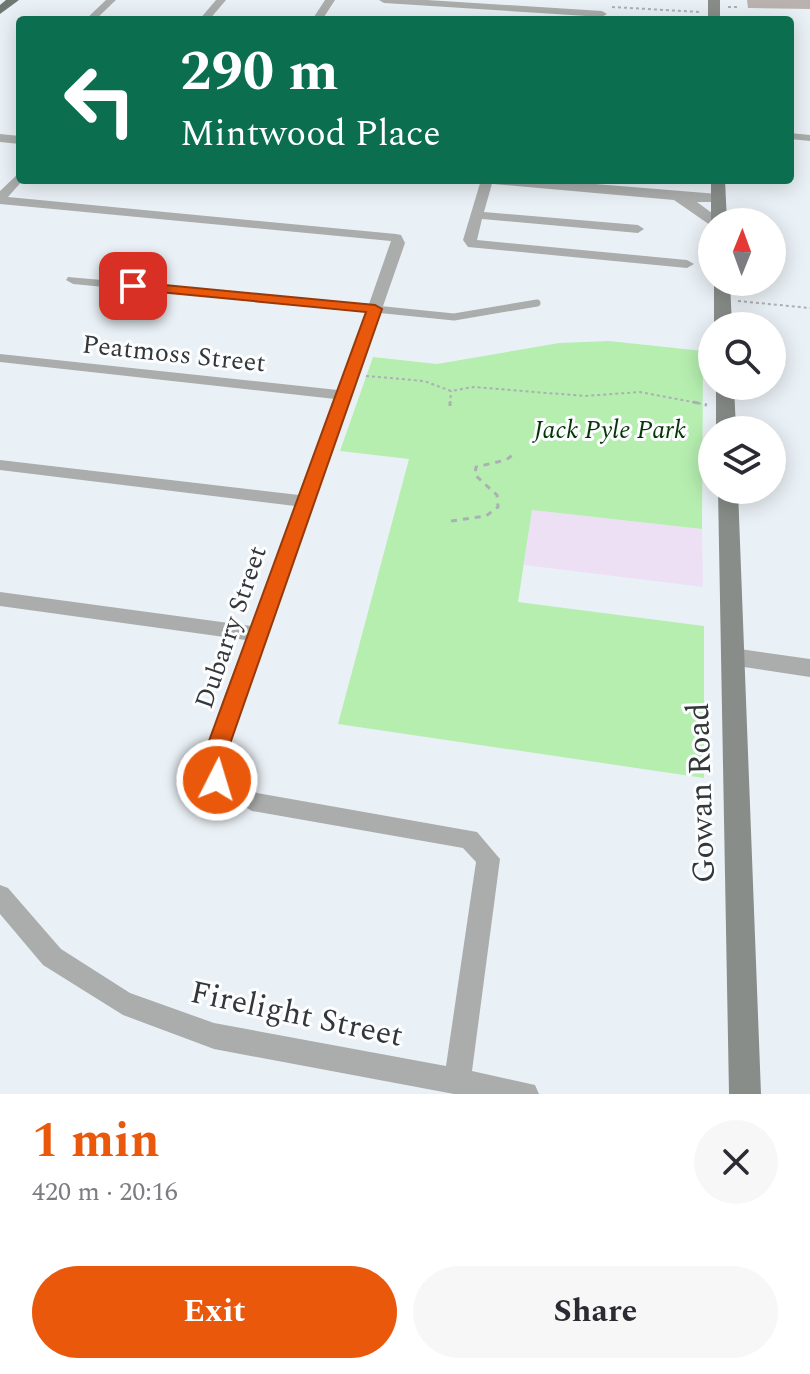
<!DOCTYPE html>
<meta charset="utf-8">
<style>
:root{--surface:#fff;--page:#f7f7f7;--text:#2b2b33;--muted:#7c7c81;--accent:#ea580c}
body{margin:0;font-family:Spectral,serif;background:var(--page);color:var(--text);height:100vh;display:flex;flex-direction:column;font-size:30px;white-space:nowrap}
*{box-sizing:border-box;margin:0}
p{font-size:26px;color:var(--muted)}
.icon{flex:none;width:44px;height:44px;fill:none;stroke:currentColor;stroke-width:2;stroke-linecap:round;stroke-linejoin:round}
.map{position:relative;height:1094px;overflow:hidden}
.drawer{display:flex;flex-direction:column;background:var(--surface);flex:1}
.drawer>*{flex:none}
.guide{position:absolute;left:16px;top:16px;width:778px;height:168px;border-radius:8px;box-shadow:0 4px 20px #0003;background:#0b6e4f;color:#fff;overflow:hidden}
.needle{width:52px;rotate:1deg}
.fabs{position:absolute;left:698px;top:208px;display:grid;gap:16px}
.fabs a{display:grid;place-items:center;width:88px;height:88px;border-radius:50%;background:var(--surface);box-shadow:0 4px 20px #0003;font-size:40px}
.pin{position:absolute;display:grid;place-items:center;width:68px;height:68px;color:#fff;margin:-34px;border-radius:16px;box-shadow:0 4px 12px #0006}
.me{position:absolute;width:88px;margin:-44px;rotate:5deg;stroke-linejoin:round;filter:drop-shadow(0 0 6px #0008)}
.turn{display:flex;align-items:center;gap:28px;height:168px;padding:0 32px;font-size:36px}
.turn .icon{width:104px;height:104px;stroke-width:2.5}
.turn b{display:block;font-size:56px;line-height:68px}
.round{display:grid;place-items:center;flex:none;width:84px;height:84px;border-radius:42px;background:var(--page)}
.head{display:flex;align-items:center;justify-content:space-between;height:136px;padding:0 32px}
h1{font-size:48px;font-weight:700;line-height:60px;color:var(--accent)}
.primary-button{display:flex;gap:16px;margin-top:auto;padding:16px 32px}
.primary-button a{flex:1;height:92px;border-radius:48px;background:var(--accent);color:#fff;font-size:32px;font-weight:700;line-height:92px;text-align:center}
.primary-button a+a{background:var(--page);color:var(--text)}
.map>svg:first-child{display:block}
.education{fill:#ede0f4}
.green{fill:#b6eeb0}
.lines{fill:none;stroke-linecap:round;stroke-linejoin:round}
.path-far1{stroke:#abb0b4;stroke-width:2;stroke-dasharray:3 3;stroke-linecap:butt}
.path{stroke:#abb0b4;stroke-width:3;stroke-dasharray:6 6;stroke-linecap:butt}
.service{stroke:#aaadab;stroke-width:7}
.minor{fill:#aaadab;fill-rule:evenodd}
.tertiary{fill:#aaadab;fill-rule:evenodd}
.secondary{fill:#888d89;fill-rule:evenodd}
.primary{fill:#707672;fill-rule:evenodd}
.wall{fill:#b9b2af}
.route{fill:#ea580c;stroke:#983908;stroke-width:2}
.labels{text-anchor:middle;stroke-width:6;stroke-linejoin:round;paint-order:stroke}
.street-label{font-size:26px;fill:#343739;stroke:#fcfdfe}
.park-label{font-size:26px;font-style:italic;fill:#063604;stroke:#fcfdfe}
.near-street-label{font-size:32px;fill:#343739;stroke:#fcfdfe}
</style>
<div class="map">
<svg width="810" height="1094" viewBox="0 0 810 1094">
<rect width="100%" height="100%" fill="#eaf1f6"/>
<!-- education -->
<path class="education" d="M532,510L702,529L703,587L524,565Z"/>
<!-- green -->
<path class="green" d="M609,341L703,351L702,529L532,510L518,602L704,626V778L338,724L409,459L340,451L373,357L437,364L559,343Z"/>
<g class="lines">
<!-- path-far1 -->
<path class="path-far1" d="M612,7L700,12
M728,7H740
M738,301L810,308
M366,376L424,381L451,391L473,387L585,396L640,392L703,404
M450,404L451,391"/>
<!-- path -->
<path class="path" d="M693,402L707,405
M450,406V402
M451,521L486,516L498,507L497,495L475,475L476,467L506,460L514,454"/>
<!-- service -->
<path class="service" d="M375,309L454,317L537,303"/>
<!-- minor -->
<path class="minor" d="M106,0H116L95,20H85Z
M216,0H226L209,20H199Z
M325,0H335L322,20H312Z
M379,0H427L602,11L607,14L602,17L384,3Z
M790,133L810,135V141L790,139Z
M20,172V180H23L8,197L396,234L401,235L405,243L382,309L231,741L228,776L257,793L477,832L500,859L472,1071L535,1085L539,1094H454L214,1049L123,1015L43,965L0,914V885L8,888L61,949L130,993L214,1023L446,1066L476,862L463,848L252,811L209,786C195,758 235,671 246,640L0,606V592L251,626L295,506L0,470V460L299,495L335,399L0,362V354L338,390L366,312L73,284L66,280L68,277L369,304L391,241L0,204V191Z
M481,180H493L484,212L638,225L644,229L638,233L482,219L477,240L687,260L694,264L687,268L468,247L463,240Z"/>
<!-- tertiary -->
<path class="tertiary" d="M0,134L20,136V144L0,142Z
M486,180H546L718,194L726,199L723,202H697L724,222H712L710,225L674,200L493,184Z
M733,648L810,659V677L724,664L721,657L724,650Z"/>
<!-- secondary -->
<path class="secondary" d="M708,0H720V20H708Z
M711,180H725L727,222H711Z
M714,282H730L732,326H714Z
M716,386H734L736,430H716Z
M718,490H738L761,1094H729Z"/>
<!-- primary -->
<path class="primary" d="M6,0H19L0,14V5Z"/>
</g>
<!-- wall -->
<path class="wall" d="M747,0H810V9L748,8Z"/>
<!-- route -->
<path class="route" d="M133,282L375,305L382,309L231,741L225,787H209L206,780L209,741L366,312L128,289V283Z"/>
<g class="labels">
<!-- street labels -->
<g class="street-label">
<text transform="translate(174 353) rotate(6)" y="9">Peatmoss Street</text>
<text transform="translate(230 627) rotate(-71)" y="9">Dubarry Street</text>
</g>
<!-- park labels -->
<g class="park-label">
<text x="610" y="438">Jack Pyle Park</text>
</g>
<!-- near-street labels -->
<g class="near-street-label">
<text transform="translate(700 793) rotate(-92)" y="11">Gowan Road</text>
<text transform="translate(297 1013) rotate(12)" y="11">Firelight Street</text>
</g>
</g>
</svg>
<div class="fabs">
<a><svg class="needle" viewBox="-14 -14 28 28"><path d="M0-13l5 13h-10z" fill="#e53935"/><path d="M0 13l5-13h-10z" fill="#7c7c81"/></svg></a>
<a><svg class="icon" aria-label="search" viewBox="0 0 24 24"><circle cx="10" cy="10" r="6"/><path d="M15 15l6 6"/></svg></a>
<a><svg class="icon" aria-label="layers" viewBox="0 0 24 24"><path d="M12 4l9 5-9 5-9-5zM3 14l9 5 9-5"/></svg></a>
</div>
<div class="pin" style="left:133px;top:286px;background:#d93025"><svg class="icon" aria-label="arrive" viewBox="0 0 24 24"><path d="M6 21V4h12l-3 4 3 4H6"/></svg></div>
<svg class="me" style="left:217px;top:780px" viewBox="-20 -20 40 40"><circle r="17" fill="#ea580c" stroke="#fff" stroke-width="3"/><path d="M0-11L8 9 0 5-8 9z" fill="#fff"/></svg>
<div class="guide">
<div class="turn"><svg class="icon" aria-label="left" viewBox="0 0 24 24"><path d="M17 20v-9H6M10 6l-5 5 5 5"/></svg><div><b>290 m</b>Mintwood Place</div></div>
</div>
</div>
<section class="drawer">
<div class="head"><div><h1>1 min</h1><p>420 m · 20:16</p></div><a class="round"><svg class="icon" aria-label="close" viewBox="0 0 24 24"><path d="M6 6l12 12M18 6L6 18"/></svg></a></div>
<div class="primary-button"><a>Exit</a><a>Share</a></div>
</section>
